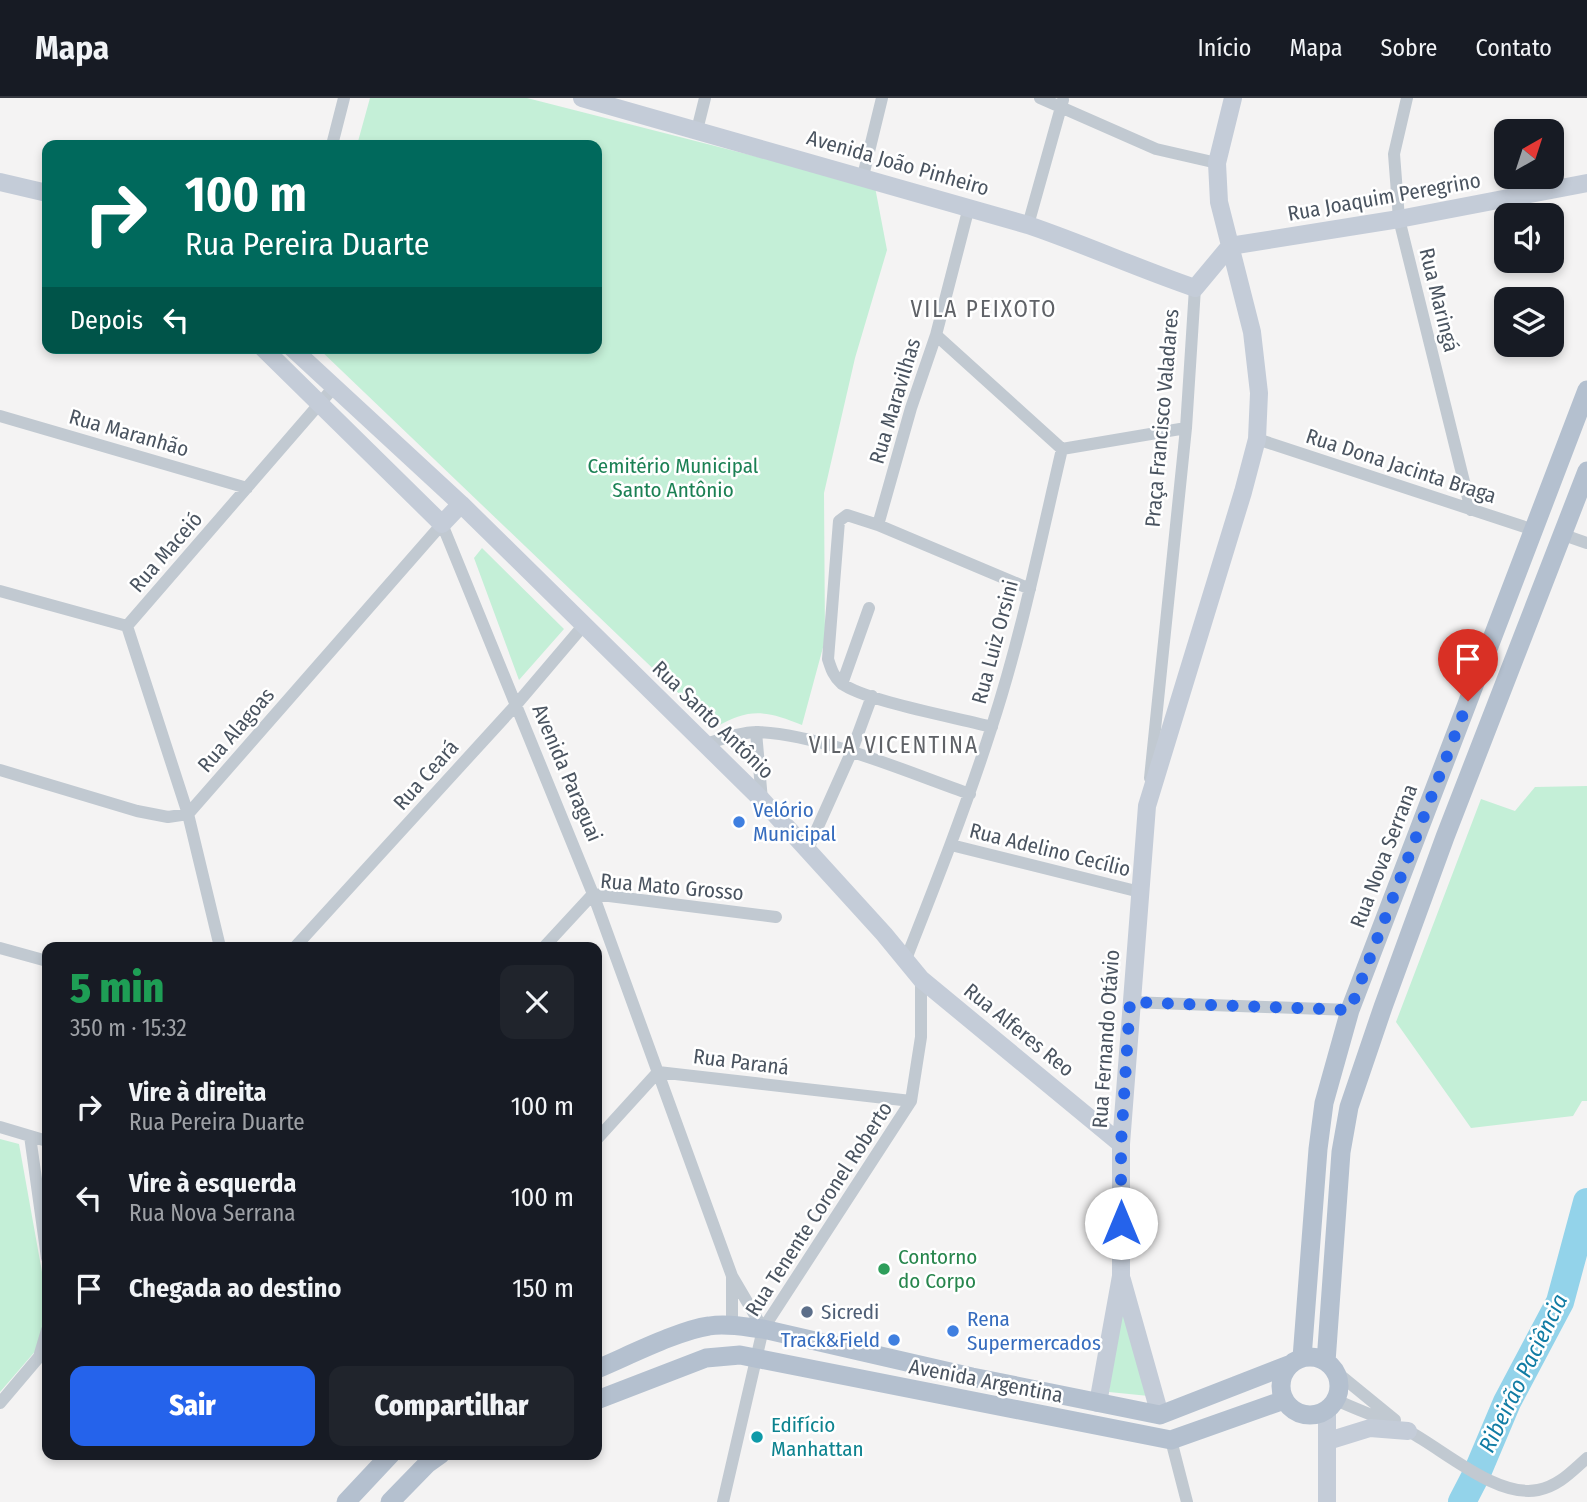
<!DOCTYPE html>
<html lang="pt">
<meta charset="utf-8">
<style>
:root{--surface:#171b24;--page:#20242c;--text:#f1f3f6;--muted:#9ea1a6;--line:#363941;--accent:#2563eb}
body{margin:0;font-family:"Fira Sans Condensed",sans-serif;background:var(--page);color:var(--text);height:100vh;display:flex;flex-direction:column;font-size:26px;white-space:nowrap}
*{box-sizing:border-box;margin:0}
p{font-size:23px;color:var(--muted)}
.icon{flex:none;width:38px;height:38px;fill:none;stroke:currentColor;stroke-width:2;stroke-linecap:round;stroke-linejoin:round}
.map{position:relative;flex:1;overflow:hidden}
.panel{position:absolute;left:42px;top:844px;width:560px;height:518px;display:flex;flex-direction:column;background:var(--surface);border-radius:14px;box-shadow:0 4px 10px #0003}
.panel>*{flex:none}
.hud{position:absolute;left:42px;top:42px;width:560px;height:214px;border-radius:14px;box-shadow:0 4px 10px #0003;background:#00695c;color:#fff;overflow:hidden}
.needle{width:46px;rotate:39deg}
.fabs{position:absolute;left:1494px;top:21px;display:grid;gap:14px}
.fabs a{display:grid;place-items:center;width:70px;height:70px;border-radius:14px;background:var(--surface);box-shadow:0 4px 10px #0003;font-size:35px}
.pin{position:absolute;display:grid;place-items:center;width:60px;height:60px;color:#fff;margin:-72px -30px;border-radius:50% 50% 50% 0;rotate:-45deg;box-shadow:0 0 7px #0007}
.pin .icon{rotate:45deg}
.me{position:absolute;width:77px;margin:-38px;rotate:0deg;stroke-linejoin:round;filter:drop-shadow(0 0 5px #0008)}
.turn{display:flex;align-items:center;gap:24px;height:147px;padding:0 28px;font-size:32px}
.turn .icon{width:91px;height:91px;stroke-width:2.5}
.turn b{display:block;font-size:49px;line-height:60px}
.then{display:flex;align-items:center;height:66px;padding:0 28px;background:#0003;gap:14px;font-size:26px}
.round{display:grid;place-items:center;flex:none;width:74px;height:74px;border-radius:14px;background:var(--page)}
.head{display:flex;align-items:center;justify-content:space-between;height:119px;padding:0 28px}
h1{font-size:42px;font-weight:800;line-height:52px;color:#1e9e55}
.action{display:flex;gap:14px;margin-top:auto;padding:14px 28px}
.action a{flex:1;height:80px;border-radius:14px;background:var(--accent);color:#fff;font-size:28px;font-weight:800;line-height:80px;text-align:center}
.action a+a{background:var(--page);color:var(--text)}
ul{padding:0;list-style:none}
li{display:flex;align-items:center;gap:21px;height:91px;padding:0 28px}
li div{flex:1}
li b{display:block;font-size:26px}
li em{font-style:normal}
header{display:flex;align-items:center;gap:42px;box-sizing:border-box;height:98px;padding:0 35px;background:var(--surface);border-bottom:2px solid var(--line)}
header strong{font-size:33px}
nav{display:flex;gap:38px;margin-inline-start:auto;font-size:24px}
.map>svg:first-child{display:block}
.green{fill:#c4efd7}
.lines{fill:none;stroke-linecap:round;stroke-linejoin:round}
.river{stroke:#93d3ea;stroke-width:28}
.street{stroke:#c1c9d1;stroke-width:12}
.secondary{stroke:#c4ccd8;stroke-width:18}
.primary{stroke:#b4c0cf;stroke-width:19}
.route{stroke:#2563eb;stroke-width:12;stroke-dasharray:0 21.6}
.shop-dot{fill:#3f7fe0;stroke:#fff;stroke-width:2.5}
.leisure-dot{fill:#2e9e5b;stroke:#fff;stroke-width:2.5}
.service-dot{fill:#5c6f8a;stroke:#fff;stroke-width:2.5}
.culture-dot{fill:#0f9aa8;stroke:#fff;stroke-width:2.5}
.labels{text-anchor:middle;stroke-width:5;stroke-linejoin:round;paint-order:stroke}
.street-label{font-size:21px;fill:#4a5460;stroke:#fff}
.park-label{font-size:21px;fill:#1b8154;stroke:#fff}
.shop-label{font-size:21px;fill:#366cbe;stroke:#fff;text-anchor:start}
.leisure-label{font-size:21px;fill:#27864d;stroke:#fff;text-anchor:start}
.service-label{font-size:21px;fill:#4e5e75;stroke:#fff;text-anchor:start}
.culture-label{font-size:21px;fill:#0d838f;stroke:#fff;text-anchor:start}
.neighbourhood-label{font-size:23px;letter-spacing:2px;fill:#5f6267;stroke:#fff}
.water-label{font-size:23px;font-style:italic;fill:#117ca4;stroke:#fff}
</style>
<header>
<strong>Mapa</strong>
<nav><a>Início</a><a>Mapa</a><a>Sobre</a><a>Contato</a></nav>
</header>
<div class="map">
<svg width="1587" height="1404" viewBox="0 0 1587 1404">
<rect width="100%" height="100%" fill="#f4f3f3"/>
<!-- green -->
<path class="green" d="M370,0H527L875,89L887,152L855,260L824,395L825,542L802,627C767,613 749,609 715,630L318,250H597V47H357Z
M482,450L564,531L519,582L474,460Z
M1587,688V1003H1582L1573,1018L1471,1030L1396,924L1481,701L1515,713L1535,689Z
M0,1041L19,1046L42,1174L44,1239L38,1250L0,1294Z
M1121,1196L1149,1298L1109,1294Z"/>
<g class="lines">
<!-- river -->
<path class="river" d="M1462,1404L1477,1375L1507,1304L1560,1204L1587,1104"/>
<!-- street -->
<path class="street" d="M1040,0L1156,51L1217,65
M1407,0L1394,56L1399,121L1471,412
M697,32L705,0
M332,47L344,0
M863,78L882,0
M1028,127L1063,2
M936,237L1062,351
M0,318L247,390
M1257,341L1534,432
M1062,351L1186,330
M878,427L911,310L936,237L969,109
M1561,436L1587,445
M0,493L127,528L334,289
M127,528L188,716L220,849
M842,586L869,510
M992,629C959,620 864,603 841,585C833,578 831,570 828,561L839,423L847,417L878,427L1030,491
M756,634L762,702
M706,646C722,641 741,634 758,634C823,637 907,674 970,696
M0,672L137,713L168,719L188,716L442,426L593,796L732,1178L763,1231
M1150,680L1186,330L1195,190
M951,747L1140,794
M808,751L851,655L872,598
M295,849L515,608L583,528
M544,849L593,796L776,819
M0,850L47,863
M906,861C936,785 966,709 991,631C1021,540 1040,445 1062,351
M1130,904L1350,912
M0,1029L47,1043
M30,1038L47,1160
M597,1041L658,974L911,1003
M732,1179V1227
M1335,1273L1395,1322
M1336,1302C1360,1313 1386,1322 1410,1334C1445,1353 1497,1400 1538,1392C1559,1388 1572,1373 1587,1360
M0,1305L39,1259L47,1232
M1171,1342L1187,1404
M723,1404L763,1231L911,1003L921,939V881"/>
<!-- secondary -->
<path class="secondary" d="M582,0L1028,127C1084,146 1139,171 1195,190L1230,148
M0,84L47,95
M1230,148L1399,121L1587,85
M263,250L442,426L461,406
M292,250L461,406L762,702L884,836L921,881L1121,1046
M1122,1182L1160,1317
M1098,1305L1121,1178V1046L1147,708L1243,394L1257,341L1259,295L1252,234L1219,104L1217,65L1233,0
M1328,1343L1370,1330L1408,1333
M1327,1404V1313"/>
<!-- primary -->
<path class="primary" d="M1281 1288a29 29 0 1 1 58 0a29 29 0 1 1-58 0Z
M1302,1260L1318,1051L1324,1005L1350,912L1587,292
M1326,1264L1341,1054L1349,1009L1383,909L1445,739L1587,373
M597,1271C626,1259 679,1232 709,1228C727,1225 745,1229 763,1231L972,1279L1160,1317L1291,1266
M597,1302L706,1260L740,1257L1171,1342L1284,1302
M346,1404L391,1356
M390,1404L427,1366L441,1356"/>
</g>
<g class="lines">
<!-- route -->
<path class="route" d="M1121,1125V1046L1130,904L1350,912L1468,603"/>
</g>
<!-- markers -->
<g class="shop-dot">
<circle cx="739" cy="724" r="7"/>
<circle cx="953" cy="1233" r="7"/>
<circle cx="894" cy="1242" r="7"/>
</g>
<circle class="leisure-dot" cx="884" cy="1171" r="7"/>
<circle class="service-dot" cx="807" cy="1214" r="7"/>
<circle class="culture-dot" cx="757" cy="1339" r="7"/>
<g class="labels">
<!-- street labels -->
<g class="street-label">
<text transform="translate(898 65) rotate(16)" y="7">Avenida João Pinheiro</text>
<text transform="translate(1384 99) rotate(-10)" y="7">Rua Joaquim Peregrino</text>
<text transform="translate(1439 202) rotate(76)" y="7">Rua Maringá</text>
<text transform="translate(895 303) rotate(-73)" y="7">Rua Maravilhas</text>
<text transform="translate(1162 320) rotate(-85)" y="7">Praça Francisco Valadares</text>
<text transform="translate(129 335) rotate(16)" y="7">Rua Maranhão</text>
<text transform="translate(1401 368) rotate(18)" y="7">Rua Dona Jacinta Braga</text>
<text transform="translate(166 454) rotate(-49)" y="7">Rua Maceió</text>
<text transform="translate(995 544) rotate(-75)" y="7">Rua Luiz Orsini</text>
<text transform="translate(713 622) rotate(44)" y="7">Rua Santo Antônio</text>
<text transform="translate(236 632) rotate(-49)" y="7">Rua Alagoas</text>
<text transform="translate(567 675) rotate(67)" y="7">Avenida Paraguai</text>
<text transform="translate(426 677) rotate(-48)" y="7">Rua Ceará</text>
<text transform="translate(1050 752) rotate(14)" y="7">Rua Adelino Cecílio</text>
<text transform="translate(1384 758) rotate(-69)" y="7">Rua Nova Serrana</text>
<text transform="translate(672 789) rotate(5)" y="7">Rua Mato Grosso</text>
<text transform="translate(1019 932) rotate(39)" y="7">Rua Alferes Reo</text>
<text transform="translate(1106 941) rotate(-86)" y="7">Rua Fernando Otávio</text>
<text transform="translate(741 964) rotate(7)" y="7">Rua Paraná</text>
<text transform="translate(819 1111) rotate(-57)" y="7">Rua Tenente Coronel Roberto</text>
<text transform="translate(986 1283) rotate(11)" y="7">Avenida Argentina</text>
</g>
<!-- park labels -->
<g class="park-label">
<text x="673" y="375">Cemitério Municipal<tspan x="673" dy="24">Santo Antônio</tspan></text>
</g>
<!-- shop labels -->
<g class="shop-label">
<text x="753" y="719">Velório<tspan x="753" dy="24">Municipal</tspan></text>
<text x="967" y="1228">Rena<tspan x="967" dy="24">Supermercados</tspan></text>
<text x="880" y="1249" text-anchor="end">Track&amp;Field</text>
</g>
<!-- leisure labels -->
<g class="leisure-label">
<text x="898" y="1166">Contorno<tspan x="898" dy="24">do Corpo</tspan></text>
</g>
<!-- service labels -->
<g class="service-label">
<text x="821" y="1221">Sicredi</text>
</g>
<!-- culture labels -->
<g class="culture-label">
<text x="771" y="1334">Edifício<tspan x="771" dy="24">Manhattan</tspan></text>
</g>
<!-- neighbourhood labels -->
<g class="neighbourhood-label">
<text x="984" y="219">VILA PEIXOTO</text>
<text x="894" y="655">VILA VICENTINA</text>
</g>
<!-- water labels -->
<g class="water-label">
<text transform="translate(1523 1275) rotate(-64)" y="8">Ribeirão Paciência</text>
</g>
</g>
</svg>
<div class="fabs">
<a><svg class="needle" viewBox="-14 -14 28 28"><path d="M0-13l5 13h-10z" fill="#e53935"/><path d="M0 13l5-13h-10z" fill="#9ea1a6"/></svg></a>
<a><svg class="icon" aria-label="sound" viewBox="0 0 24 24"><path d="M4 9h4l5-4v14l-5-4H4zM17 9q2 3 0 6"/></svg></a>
<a><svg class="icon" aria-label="layers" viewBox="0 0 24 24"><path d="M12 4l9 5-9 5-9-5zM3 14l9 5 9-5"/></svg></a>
</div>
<div class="pin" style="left:1468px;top:603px;background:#d93025"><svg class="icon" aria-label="arrive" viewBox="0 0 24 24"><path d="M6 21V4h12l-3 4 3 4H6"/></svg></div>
<svg class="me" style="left:1121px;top:1125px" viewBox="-20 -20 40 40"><circle r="19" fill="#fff"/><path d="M0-13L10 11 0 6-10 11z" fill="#2563eb"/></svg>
<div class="hud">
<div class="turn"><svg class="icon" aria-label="right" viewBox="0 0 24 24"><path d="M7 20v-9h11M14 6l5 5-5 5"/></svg><div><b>100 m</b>Rua Pereira Duarte</div></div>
<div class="then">Depois<svg class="icon" aria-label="left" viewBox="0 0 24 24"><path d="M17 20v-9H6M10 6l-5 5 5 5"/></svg></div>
</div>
<section class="panel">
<div class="head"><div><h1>5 min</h1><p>350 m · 15:32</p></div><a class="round"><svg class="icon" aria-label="close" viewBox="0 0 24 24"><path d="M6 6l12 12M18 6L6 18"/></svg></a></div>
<ul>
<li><svg class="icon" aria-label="right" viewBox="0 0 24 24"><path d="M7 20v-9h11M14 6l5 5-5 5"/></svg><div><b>Vire à direita</b><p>Rua Pereira Duarte</p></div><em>100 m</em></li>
<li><svg class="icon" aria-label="left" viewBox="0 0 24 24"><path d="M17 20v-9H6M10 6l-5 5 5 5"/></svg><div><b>Vire à esquerda</b><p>Rua Nova Serrana</p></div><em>100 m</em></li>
<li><svg class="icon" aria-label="arrive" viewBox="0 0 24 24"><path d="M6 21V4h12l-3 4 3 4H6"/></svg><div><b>Chegada ao destino</b></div><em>150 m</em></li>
</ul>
<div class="action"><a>Sair</a><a>Compartilhar</a></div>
</section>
</div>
